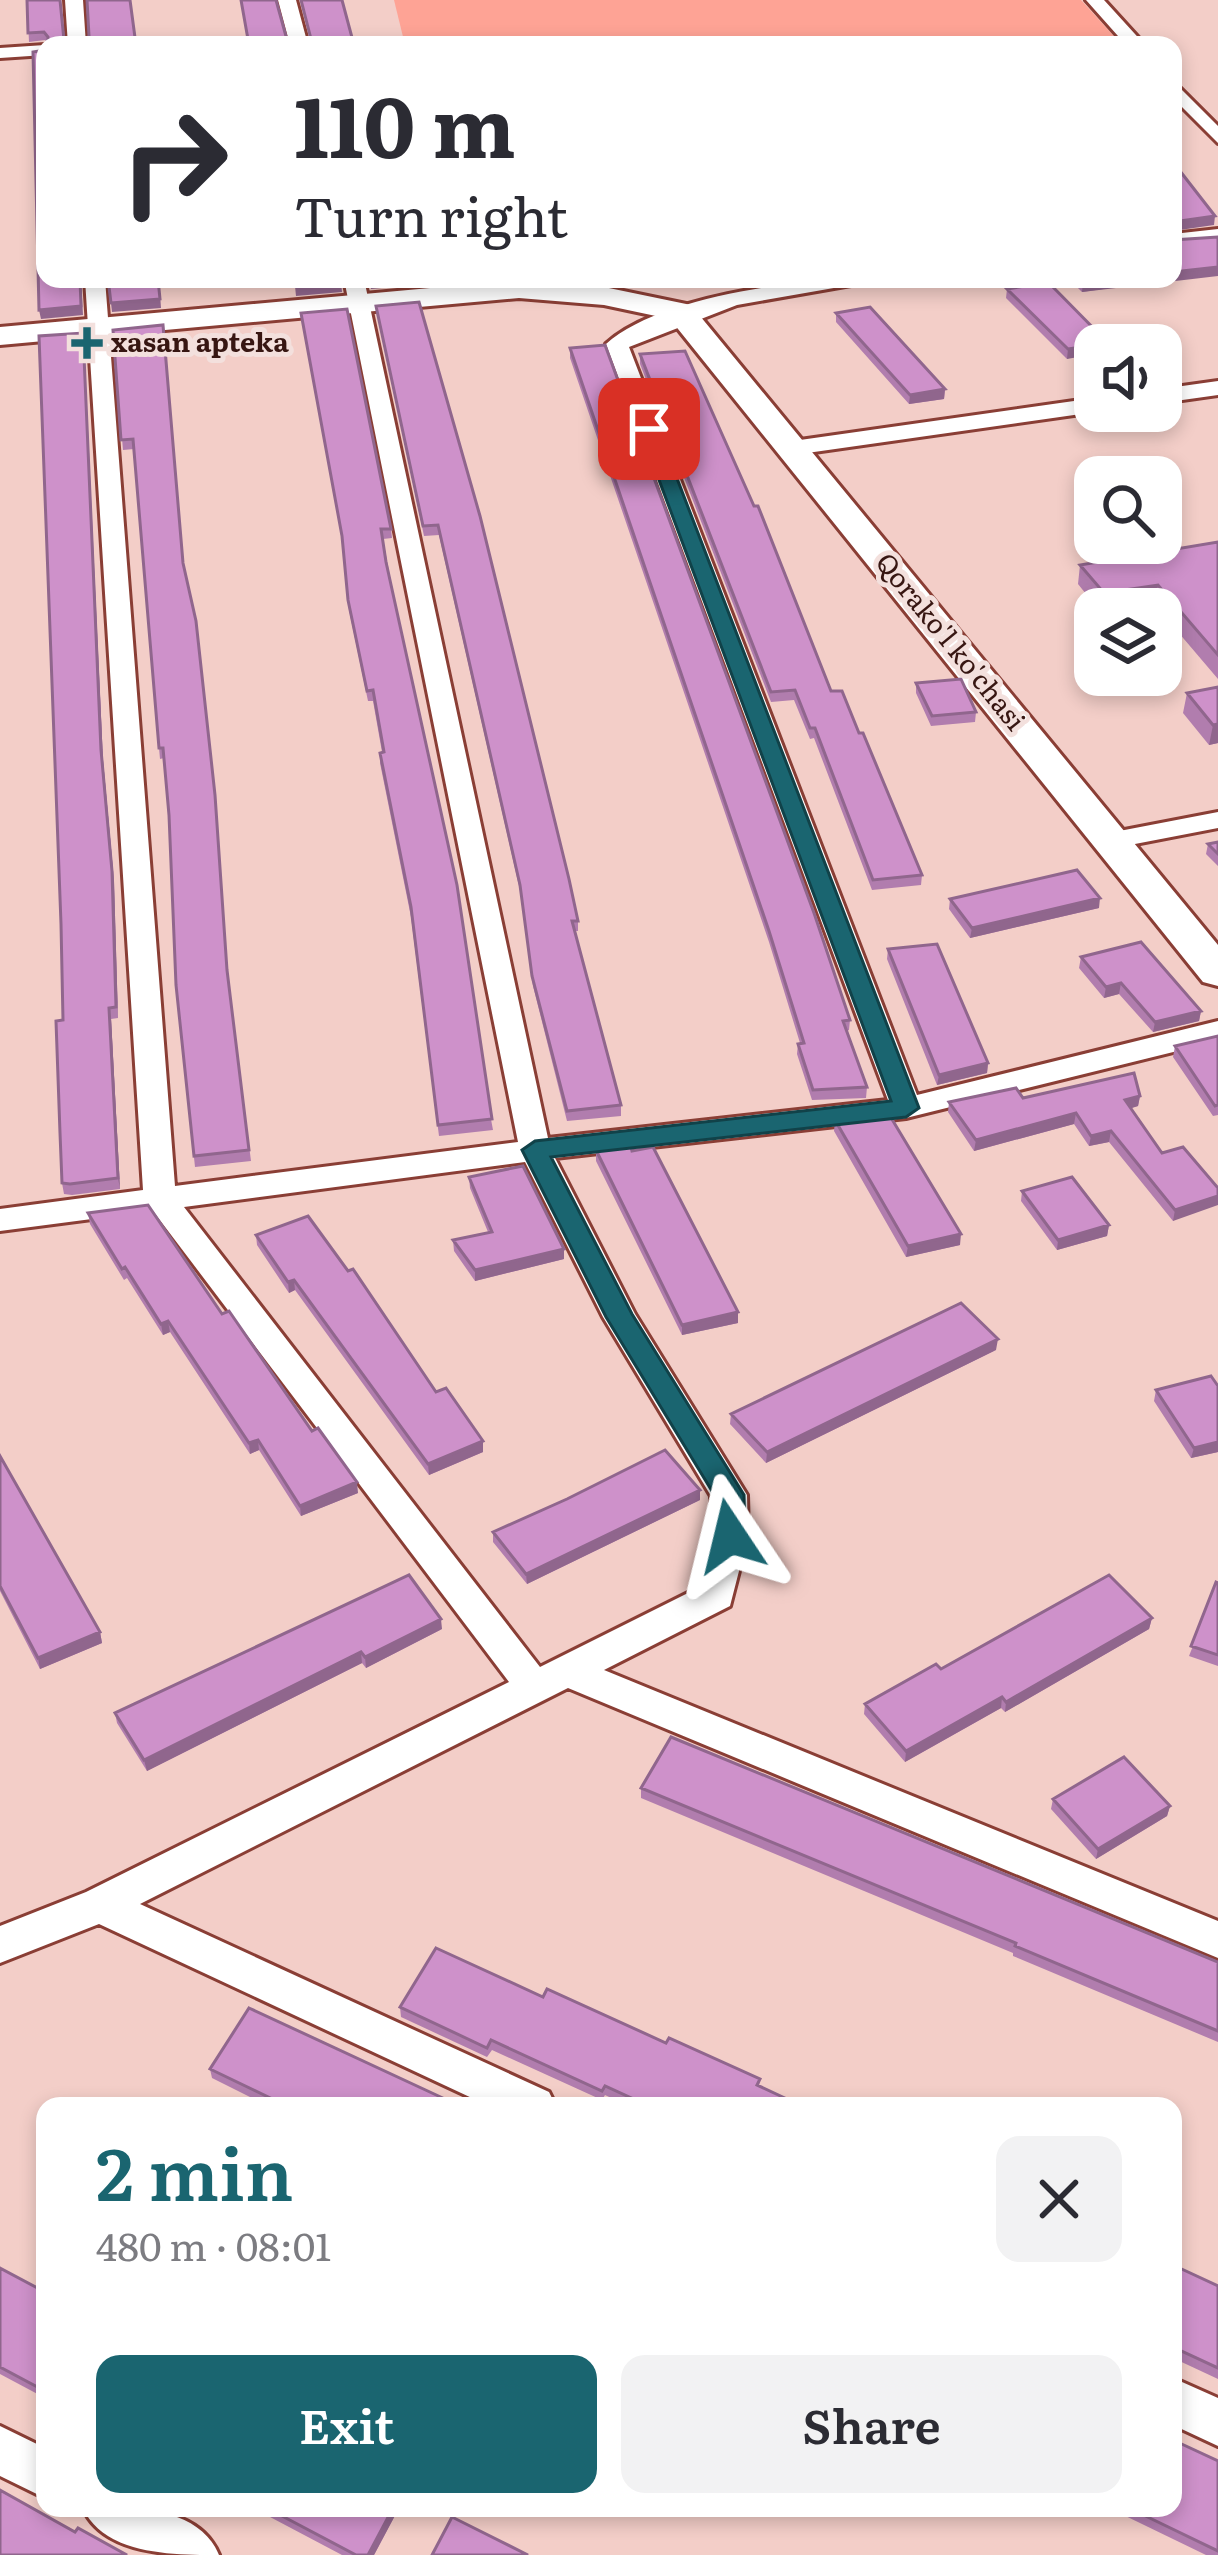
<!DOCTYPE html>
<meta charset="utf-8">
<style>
:root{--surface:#fff;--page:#f2f2f3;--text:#2b2b33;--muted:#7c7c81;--accent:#1a6570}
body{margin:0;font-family:Literata,serif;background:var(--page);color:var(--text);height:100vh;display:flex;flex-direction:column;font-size:45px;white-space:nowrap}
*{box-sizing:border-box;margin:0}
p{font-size:39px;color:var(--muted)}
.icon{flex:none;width:66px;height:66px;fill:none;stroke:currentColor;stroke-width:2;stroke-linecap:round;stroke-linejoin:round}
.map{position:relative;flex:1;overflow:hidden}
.details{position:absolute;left:36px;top:2097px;width:1146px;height:420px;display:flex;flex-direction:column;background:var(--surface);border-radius:24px;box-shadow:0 6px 18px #0003}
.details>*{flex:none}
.banner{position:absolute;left:36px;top:36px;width:1146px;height:252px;border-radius:24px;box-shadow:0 6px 18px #0003;background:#fff;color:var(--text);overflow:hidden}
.buttons{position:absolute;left:1074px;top:324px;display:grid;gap:24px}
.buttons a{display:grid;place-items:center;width:108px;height:108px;border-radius:24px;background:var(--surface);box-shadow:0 6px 18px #0003;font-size:60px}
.pin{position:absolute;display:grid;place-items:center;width:102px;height:102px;color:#fff;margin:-51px;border-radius:24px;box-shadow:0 6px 18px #0006}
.me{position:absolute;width:132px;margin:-66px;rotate:350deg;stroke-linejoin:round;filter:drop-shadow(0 0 9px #0008)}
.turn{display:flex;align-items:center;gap:42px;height:252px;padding:0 60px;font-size:54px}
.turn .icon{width:156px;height:156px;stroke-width:2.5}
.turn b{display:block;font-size:84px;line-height:102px}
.round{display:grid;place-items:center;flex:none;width:126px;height:126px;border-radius:24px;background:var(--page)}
.summary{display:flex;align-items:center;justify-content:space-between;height:204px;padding:0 60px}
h1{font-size:72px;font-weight:600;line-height:90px;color:var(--accent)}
.primary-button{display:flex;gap:24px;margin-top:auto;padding:24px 60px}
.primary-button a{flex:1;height:138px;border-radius:24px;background:var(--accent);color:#fff;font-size:48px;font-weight:600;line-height:138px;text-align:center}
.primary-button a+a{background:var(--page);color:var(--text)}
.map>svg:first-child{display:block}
.green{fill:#fea395}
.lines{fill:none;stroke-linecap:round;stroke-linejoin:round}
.street-casing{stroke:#8a3e35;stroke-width:6}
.secondary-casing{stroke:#8a3e35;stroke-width:6}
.street{fill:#fff;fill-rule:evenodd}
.secondary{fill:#fff;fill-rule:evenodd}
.wall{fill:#b17dae}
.shaded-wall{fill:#90668d}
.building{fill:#ce91ca;stroke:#90668d;stroke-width:3}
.route{fill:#1a6570;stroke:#114249;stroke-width:3}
.poi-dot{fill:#1a6570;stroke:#f3e0dd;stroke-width:4.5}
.labels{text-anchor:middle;stroke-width:10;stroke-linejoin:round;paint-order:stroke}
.far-poi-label{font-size:27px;font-weight:bold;fill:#371612;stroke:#f3e0dd;text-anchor:start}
.far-street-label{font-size:27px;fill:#371612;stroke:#f3e0dd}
</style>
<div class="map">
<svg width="1218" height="2555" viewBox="0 0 1218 2555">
<rect width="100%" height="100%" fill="#f3cec8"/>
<!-- green -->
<path class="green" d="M394,0H1081L1122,45H405Z"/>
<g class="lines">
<!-- street casing -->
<g class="street-casing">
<path id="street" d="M65,0H83L86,45H68Z
M278,0H296L308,45H290Z
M1086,0H1104L1145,45H1126Z
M45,45V55L0,58V48Z
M1173,81L1218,126V143L1173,98Z
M1218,229V241L1173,246V234Z
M85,279H105L175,1186L518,1142L344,279H364L548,1138L888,1100L606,344C656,298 795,279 861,279L851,285L737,305L629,347L917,1095L1218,1021V1041L906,1118L555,1158L635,1314L747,1495L748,1536L730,1606L604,1670L1218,1921V1958L568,1688L140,1904L549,2092L556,2106H489L99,1924L0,1963V1926L86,1892L509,1682L153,1211L0,1231V1209L143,1190ZM525,1162L603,1317L711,1496L712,1536L700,1587L540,1667L184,1207Z
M1218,381V395L1161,403V389Z
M1095,398V412L793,455L782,448L793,441Z
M1218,812V828L1109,849L1095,841L1109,833Z
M1173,2378L1218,2398V2446L1173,2425Z
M0,2426L45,2448V2498L0,2476Z
M83,2508C129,2508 198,2504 219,2555C173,2555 104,2555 83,2508Z"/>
</g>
<!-- secondary casing -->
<g class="secondary-casing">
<path id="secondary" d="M519,280L604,287L691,305L1218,945V986L1203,982L670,319L604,305L519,298L0,345V327Z"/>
</g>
<!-- street -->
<use href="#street" class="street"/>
<!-- secondary -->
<use href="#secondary" class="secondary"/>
</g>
<!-- wall -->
<path class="wall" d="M27,0L64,40L137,45L48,43L45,40L29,42Z
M1069,279H1173L1082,292Z
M1007,289L1108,343V345H1095L1067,359L1006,298Z
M376,306L578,921V931H575L621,1105V1116L567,1121L533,986L521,895L439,535L424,536Z
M301,313L391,529L392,538L383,539L493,1130L439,1136L411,917L380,763V753L382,752L373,701H368L349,610L343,546Z
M836,313L945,389L944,399L909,404L836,322Z
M113,330L183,566L228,980L251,1161L195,1167L176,985L169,815L164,758L160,759L159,748L134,449L123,450Z
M84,342L103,760L114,881L118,1018L111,1019L120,1189L72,1195L64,1194L62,1183L63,1020Z
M570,348L850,1020L849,1030L847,1031L867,1087L866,1098L812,1100L797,1054L798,1044L800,1043L769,942L570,358Z
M640,354L831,691L922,875L921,885L872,890L814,738L810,739L794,700L771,702L640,364Z
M1218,542V679L1161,612V609L1155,604L1126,609H1098L1078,584L1080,565Z
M916,683L976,712L975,722L931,726L916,693Z
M1218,687V743L1209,745L1183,713L1187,693Z
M1218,842V866L1206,854L1208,844Z
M950,899L1099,908L970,938L949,909Z
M888,949L988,1063L987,1073L937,1085L887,959Z
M1081,957L1201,1011L1199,1021L1153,1032L1119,994L1104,998L1079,968Z
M1218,1036V1115L1213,1116L1173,1057L1175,1046Z
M1140,1096L1138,1106L1130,1108L1162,1153L1218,1188L1173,1221L1109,1142L1089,1146L1074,1124L974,1151L948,1112L949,1102L1023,1098Z
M835,1120L960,1245L906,1257L834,1131Z
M596,1150L632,1151L738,1312V1323L682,1335L596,1161Z
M469,1177L564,1259L475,1281L454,1251L453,1240L488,1232L470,1188Z
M1022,1191L1109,1225L1107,1236L1057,1250L1021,1201Z
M88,1213L222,1314L358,1493L301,1516L259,1450L250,1454L170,1332L163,1335L127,1278L124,1280L90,1224Z
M256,1235L436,1392L483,1441V1452L429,1475L295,1290L289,1293L257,1245Z
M996,1350L766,1463L730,1424L731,1414Z
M1218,1386V1452L1191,1458L1154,1401L1156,1390Z
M0,1456L100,1632L102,1643L40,1669L0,1591Z
M700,1500L527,1584L493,1542V1532Z
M1218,1583V1666L1189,1656Z
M1152,1618L1149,1629L1005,1712L1001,1708L905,1762L864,1714L865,1704Z
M442,1629L366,1668L362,1663L147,1771L117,1723L115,1713Z
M641,1788L1218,1962V2042L1013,1956V1953L641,1798Z
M1053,1799L1170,1806L1167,1816L1096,1859L1051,1809Z
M543,1997L760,2079L759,2086L802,2106H628L605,2095L602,2100L492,2050L487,2057L401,2017L400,2007Z
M210,2069L460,2106H268L212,2078Z
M1173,2265L1218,2286V2379L1173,2358Z
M0,2268L45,2292V2398L0,2374Z
M1218,2461V2555H1206L1109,2508H1173Z
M253,2508H399L374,2555H342Z"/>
<!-- shaded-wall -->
<path class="shaded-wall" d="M1215,216L1214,225L1173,231V222Z
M1218,267V276L1082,292L1083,283L1117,279H1173V272Z
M81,279L83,315L41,319L39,310Z
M159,279L161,308L112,312L111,303Z
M412,279L413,285L371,289L370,280Z
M341,282L342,292L296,296L295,286Z
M83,333L103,760L114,881L118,1018L101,750Z
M1108,343V345H1095V354L1067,359L1068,349Z
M945,389L944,399L909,404L910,395Z
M1158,585L1155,604L1126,609H1102L1104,593Z
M1218,724V743L1209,745L1213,725Z
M1100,898L1099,908L970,938L972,928Z
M1121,983L1119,994L1104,998L1106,987Z
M109,1008L111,1019L120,1189L118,1178Z
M1201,1011L1199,1021L1153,1032L1155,1022Z
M988,1063L987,1073L937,1085L939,1075Z
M1140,1096L1138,1106L1123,1111L1125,1100Z
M1076,1113L1074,1124L974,1151L976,1140Z
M1111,1131L1109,1142L1089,1146L1091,1136Z
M1218,1196V1205L1173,1221L1175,1210Z
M1109,1225L1107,1236L1057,1250L1058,1240Z
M961,1234L960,1245L906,1257L908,1246Z
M564,1249V1259L475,1281V1270Z
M294,1280L295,1290L289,1293L288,1282Z
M738,1312V1323L682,1335V1325Z
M168,1321L170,1332L163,1335L161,1324Z
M998,1339L996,1350L766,1463L767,1452Z
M258,1440L259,1450L250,1454L249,1443Z
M483,1441V1452L429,1475L428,1464Z
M1218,1442V1452L1191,1458L1194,1448Z
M357,1482L358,1493L301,1516L300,1506Z
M700,1490V1500L527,1584L526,1574Z
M1152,1618L1149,1629L1005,1712L1006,1702Z
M441,1619L442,1629L366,1668L365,1657Z
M100,1632L102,1643L40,1669L38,1658Z
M361,1652L362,1663L147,1771L144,1760Z
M1002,1697L1001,1708L905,1762L906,1751Z
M1170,1806L1167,1816L1096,1859L1098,1849Z
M393,2508H399L374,2555H368Z"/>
<!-- building -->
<path class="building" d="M27,0H60L64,40L85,41L89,36L87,0H130L136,45H48V37L44,32L28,33Z
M241,0H276L287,40L311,39L301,0H342L354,45H249Z
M45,50V279H80L81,306L39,310L33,52Z
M1173,162L1215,216L1173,222Z
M1218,237V267L1173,272V240Z
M108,279H158L160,299L111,303Z
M294,279H341V282L295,286Z
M1079,279H1117L1083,283Z
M1048,282L1108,343L1068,349L1007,289Z
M419,302L480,516L569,879L578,921H572L621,1105L567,1111L532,976L520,885L438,525L423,526L376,306Z
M870,307L945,389L910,395L836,313Z
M347,309L391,529H381L386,562L457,885L492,1119L438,1125L411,907L380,753L384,752L373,690L367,691L348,600L342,536L301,313Z
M163,325L183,563L196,621L215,795L227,970L249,1150L194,1156L176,985L169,815L163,748H159L133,439L121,440L113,330Z
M83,333L101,750L112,871L116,1007L109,1008L118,1178L70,1184L62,1183L60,1133L56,1021L63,1020L61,924L39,336Z
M605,345L814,913L850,1020L843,1021L867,1087L813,1090L798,1044L804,1043L769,931L570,348Z
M685,351L754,506H758L831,691H842L859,733H863L922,875L873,880L815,728H810L795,690L771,692L640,354Z
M1218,542V655L1158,585L1104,593L1080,565Z
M961,679L976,712L932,716L916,683Z
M1218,687V724L1213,725L1187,693Z
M1218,842V854L1208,844Z
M1077,870L1100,898L972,928L950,899Z
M1141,942L1201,1011L1155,1022L1121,983L1106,987L1081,957Z
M937,944L988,1063L939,1075L888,949Z
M1218,1036V1105L1215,1106L1175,1046Z
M1134,1073L1140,1096L1125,1100L1162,1153L1183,1147L1218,1188V1196L1175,1210L1111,1131L1091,1136L1076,1113L976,1140L949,1102L1016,1088L1023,1098Z
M890,1116L961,1234L908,1246L835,1120Z
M630,1143L632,1151L653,1147L738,1312L682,1325L596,1150Z
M523,1166L564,1249L475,1270L453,1240L492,1232L469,1177Z
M1072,1177L1109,1225L1058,1240L1022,1191Z
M148,1205L222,1314L229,1311L312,1431L318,1428L357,1482L300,1506L258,1440L249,1443L168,1321L161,1324L125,1267L122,1269L88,1213Z
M308,1216L348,1271L353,1269L436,1392L446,1388L483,1441L428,1464L294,1280L288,1282L256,1235Z
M961,1303L998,1339L767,1452L731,1414Z
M1211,1376L1218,1386V1442L1194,1448L1156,1390Z
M665,1450L700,1490L526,1574L493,1532L567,1499Z
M0,1456L100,1632L38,1658L0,1586Z
M409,1575L441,1619L365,1657L361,1652L144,1760L115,1713Z
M1109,1575L1152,1618L1006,1702L1002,1697L906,1751L865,1704L936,1664L941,1669Z
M1216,1582L1218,1583V1655L1191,1646Z
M671,1737L1218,1962V2031L1015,1946L1016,1943L641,1788Z
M1124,1757L1170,1806L1098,1849L1053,1799Z
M436,1948L543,1997L547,1989L666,2043L669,2038L760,2079L757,2085L802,2106H649L605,2086L602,2091L491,2040L487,2048L400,2007Z
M249,2008L460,2106H287L210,2069Z
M1173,2265L1218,2286V2368L1173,2347Z
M0,2268L45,2292V2391L0,2367Z
M1173,2440L1218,2461V2551L1129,2508H1173Z
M0,2490L75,2532L78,2528L127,2555H0Z
M267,2508H393L368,2555H356Z
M452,2517L528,2555H432Z"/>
<!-- route -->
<path class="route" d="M649,424L658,429L919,1108L906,1117L551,1157L632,1314L744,1495L745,1536L740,1545H719L715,1496L606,1317L522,1150L535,1141L891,1101L640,429Z"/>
<!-- markers -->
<path class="poi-dot" d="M81 325h12v12h12v12h-12v12h-12v-12h-12v-12h12z"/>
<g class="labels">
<!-- far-poi labels -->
<g class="far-poi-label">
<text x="111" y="352">xasan apteka</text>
</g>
<!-- far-street labels -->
<g class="far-street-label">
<text transform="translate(950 642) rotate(51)" y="9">Qorako'l ko'chasi</text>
</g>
</g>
</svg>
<div class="buttons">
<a><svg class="icon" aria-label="sound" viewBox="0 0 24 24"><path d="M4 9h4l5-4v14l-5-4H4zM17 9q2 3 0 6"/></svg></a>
<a><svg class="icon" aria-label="search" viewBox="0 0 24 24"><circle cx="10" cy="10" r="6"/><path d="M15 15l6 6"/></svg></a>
<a><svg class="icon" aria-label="layers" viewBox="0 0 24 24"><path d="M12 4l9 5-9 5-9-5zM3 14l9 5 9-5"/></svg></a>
</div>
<div class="pin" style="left:649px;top:429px;background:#d93025"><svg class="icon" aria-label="arrive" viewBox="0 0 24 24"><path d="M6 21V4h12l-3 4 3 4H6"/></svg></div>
<svg class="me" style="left:730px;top:1536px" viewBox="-20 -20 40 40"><path d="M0-17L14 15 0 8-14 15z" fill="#1a6570" stroke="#fff" stroke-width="4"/></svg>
<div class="banner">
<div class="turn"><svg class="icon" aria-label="right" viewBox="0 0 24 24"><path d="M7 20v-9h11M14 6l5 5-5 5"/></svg><div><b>110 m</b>Turn right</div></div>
</div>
<section class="details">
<div class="summary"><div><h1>2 min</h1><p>480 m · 08:01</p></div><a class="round"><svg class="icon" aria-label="close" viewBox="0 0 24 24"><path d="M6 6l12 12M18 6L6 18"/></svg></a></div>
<div class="primary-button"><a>Exit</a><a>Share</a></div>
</section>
</div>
